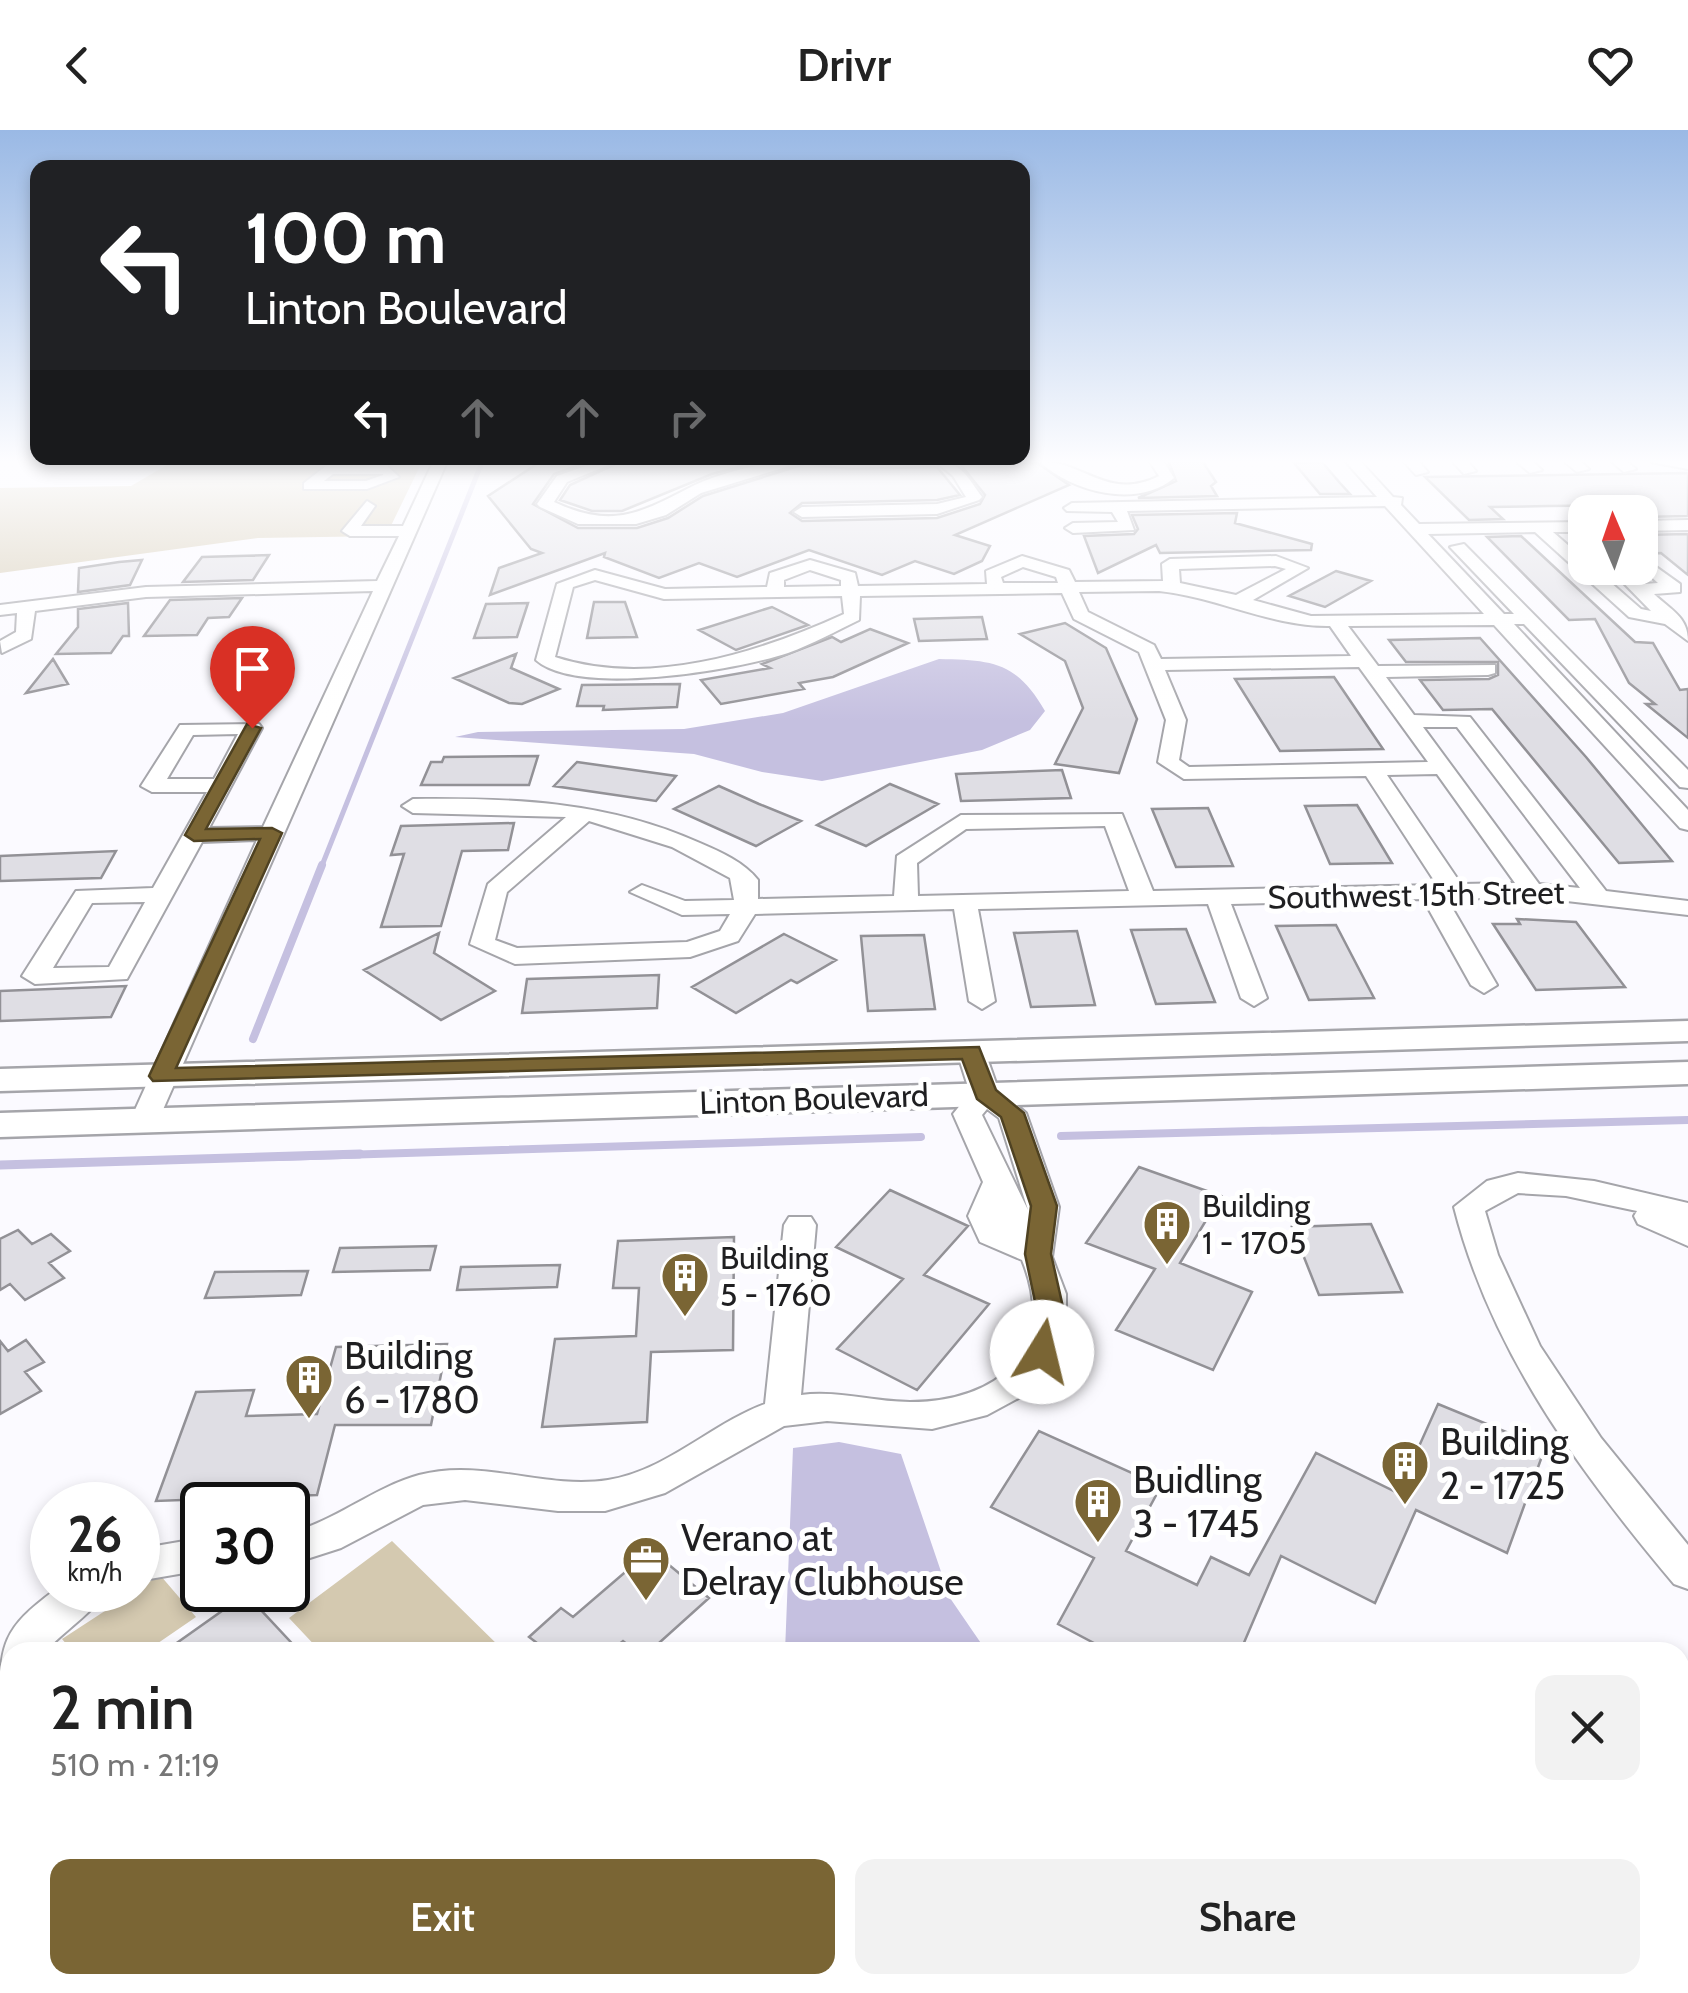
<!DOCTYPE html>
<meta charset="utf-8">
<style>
:root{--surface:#fff;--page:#f2f2f2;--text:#222;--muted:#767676;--accent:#7a6534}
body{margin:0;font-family:Cabin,sans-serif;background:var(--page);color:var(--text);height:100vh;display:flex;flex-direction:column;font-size:38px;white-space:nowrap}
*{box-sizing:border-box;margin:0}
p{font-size:32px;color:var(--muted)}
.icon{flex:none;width:55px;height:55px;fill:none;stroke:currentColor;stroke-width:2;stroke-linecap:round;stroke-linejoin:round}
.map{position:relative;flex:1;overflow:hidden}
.details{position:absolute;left:0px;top:1512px;width:1690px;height:352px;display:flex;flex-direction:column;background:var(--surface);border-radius:30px 30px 0 0;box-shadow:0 5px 15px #0003}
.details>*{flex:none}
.guide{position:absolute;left:30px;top:30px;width:1000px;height:305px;border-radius:20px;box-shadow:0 5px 15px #0003;background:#202124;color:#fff;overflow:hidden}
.needle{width:65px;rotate:358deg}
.controls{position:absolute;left:1568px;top:365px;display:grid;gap:20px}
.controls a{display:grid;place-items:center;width:90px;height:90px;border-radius:20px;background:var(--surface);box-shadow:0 5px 15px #0003;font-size:50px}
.speed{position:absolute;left:30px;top:1352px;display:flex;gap:20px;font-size:50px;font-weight:700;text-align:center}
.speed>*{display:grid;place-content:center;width:130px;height:130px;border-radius:50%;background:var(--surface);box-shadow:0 5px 15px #0003;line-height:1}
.speed small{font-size:25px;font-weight:400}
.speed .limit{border:5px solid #111;border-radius:15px;background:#fff;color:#111}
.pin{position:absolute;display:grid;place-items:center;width:85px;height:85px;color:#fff;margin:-102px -42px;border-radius:50% 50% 50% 0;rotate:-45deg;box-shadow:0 0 10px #0007}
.pin .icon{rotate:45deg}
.me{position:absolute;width:110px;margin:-55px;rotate:9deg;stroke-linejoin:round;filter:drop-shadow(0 0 8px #0008)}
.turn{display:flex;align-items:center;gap:35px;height:210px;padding:0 50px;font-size:45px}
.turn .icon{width:130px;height:130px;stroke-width:2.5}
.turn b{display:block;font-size:70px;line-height:85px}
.lanes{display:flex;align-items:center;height:95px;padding:0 50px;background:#0003;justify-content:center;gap:50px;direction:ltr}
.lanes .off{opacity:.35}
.round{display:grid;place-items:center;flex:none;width:105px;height:105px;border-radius:20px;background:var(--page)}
.overview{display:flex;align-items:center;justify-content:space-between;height:170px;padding:0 50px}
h1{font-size:60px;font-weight:600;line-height:75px}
.primary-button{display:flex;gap:20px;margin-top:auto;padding:20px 50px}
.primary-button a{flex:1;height:115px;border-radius:20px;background:var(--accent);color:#fff;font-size:40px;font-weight:600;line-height:115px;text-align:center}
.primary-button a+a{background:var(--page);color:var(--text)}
header{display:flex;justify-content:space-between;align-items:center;height:130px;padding:0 50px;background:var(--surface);font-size:45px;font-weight:600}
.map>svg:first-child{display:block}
.green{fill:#d4c9b0}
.water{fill:#c5c0e0}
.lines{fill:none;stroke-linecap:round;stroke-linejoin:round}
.stream-far2{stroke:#c5c0e0;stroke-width:5}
.stream-far1{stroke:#c5c0e0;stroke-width:8}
.stream{stroke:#c5c0e0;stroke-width:9}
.building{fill:#dfdee4;stroke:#929196;stroke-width:2.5}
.minor-casing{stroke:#a5a5aa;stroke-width:4}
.major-casing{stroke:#a5a5aa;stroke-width:5}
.minor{fill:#fff;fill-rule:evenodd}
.major{fill:#fff;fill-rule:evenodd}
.route{fill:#7a6534;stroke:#4f4222;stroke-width:2.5}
.labels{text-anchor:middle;stroke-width:10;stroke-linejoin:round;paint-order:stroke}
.street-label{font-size:32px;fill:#1f1f21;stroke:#fff}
.poi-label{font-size:32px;fill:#1f1f21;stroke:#fff;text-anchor:start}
.near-poi-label{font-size:38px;fill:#1f1f21;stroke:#fff;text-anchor:start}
</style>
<header><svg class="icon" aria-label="back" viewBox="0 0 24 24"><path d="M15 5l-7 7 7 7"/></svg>Drivr<svg class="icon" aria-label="heart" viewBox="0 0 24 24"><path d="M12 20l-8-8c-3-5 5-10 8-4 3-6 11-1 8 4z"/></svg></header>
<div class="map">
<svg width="1688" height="1863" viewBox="0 0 1688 1863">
<rect width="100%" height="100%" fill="#fbfaff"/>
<!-- green -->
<path class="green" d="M172,332H422L386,406L258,408L0,443V358L131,356Z
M392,1411L505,1522H321L289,1488Z
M160,1445L196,1487L145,1522H73L62,1509Z"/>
<!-- water -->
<path class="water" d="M939,529C993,530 1017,532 1045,581L1030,600L982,620L822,651L762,642L694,624L455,607L478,602L684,599L783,583Z
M839,1312L901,1324L950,1468L987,1522H785L793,1318Z
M660,1855H1265L1255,1863H660Z"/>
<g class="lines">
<!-- stream-far2 -->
<path class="stream-far2" d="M321,738L482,332"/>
<!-- stream-far1 -->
<path class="stream-far1" d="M253,909L322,735
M1061,1006L1688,990
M278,1027L921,1007"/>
<!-- stream -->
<path class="stream" d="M0,1035L360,1024"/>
</g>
<!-- building -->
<path class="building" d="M540,332H587L554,344L533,374L578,398H637L668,388L703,366L805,334L850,339L937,337L960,365L937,370L802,373L790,383L802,391L937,388L980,374L985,365L961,335L1036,332L1069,355L955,405L990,416L982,431L954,444L915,431L882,445L809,420L737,447L699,433L659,448L604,427L605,423L490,465L499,438L542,423L531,419L488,366Z
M620,332H759L712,344L622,381H592L560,370L570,355Z
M1169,332H1203L1216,352L1211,356L1217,366L1138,368L1176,351Z
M1322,332L1340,353L1350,364H1320L1294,333Z
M1688,343V386L1640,387V375L1548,376L1490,377L1503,389L1469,390L1425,347Z
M1237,383L1235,393L1312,414L1311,420L1160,423L1156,415L1098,443L1084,406L1134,404L1138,399L1132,385Z
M1688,404V445L1661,423L1640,424V405Z
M1521,406L1635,512L1653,513L1680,560L1688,559V608L1646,574H1655L1629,553L1595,489L1569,490L1487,407Z
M269,425L253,450L183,452L202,427Z
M119,432L142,430L130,455L78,462L79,438Z
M1336,441L1371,451L1325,477L1289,466Z
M242,468L229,487L208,488L197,505L144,506L170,470Z
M594,472H625L637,507L587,508Z
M128,473L129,506H123L111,523L56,524L78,497V479Z
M528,473L517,507L474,508L486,474Z
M772,477L808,495L736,520L699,500Z
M982,487L987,509L919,511L914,489Z
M1065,493L1106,518L1137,589L1119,643L1055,634L1083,578L1065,531L1020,504Z
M870,499L908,513L833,547L799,553L804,559L721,574L701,550L770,538L762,534L832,507L841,512Z
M1480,508L1586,627L1672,731L1619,733L1492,579L1443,580L1420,550L1489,549L1498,545V532H1406L1389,510Z
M516,524L511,538L559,559L522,574L509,573L454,548Z
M53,529L68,554L26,563Z
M1334,547L1383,619L1280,621L1235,549Z
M680,554L677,577L603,580L604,576H577L582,555Z
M538,626L529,655H421L431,632H442L444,627Z
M577,632L676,646L656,671L554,656Z
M1062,640L1071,668L961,671L956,644Z
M890,654L938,674L866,716L817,695Z
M719,656L759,674L801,691L756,716L674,679Z
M1357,675L1392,733L1330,734L1305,676Z
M1208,678L1233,736L1176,737L1152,679Z
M514,693L508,720L462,721L441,796L381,797L404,724L391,725L401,696Z
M116,721L101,748L0,751V726Z
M1517,789L1576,792L1625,857L1536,860L1493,794H1520Z
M1336,795L1374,868L1309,870L1276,796Z
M1186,799L1215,872L1156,874L1131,800Z
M1077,801L1095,875L1031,877L1014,803Z
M439,803L434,823L495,861L441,890L364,840Z
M784,804L836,830L797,853L791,850L736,883L692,857Z
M924,805L935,879L868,881L861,806Z
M659,845L657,878L522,883L527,849Z
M126,856L111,887L0,891V861Z
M1139,1037L1221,1066L1180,1133L1252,1162L1213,1240L1116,1200L1155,1139L1086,1113Z
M890,1060L968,1096L924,1145L989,1174L917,1260L837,1219L903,1149L836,1117Z
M1371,1094L1402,1162L1319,1165L1292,1097Z
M18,1100L32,1114L51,1104L70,1121L49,1133L64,1148L25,1170L10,1154L0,1160V1109Z
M734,1107L733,1220L651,1222L647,1292L542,1297L555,1209L636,1206L639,1158H613L618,1111Z
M436,1116L430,1140L333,1142L340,1118Z
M560,1135L557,1157L457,1160L461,1137Z
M308,1141L301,1165L205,1168L215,1142Z
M26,1210L44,1232L25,1242L41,1261L0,1284V1211L8,1221Z
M447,1214L431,1295H335L317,1365L156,1371L196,1262L254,1260L246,1286L317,1284L336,1217Z
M1438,1274L1545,1318L1507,1423L1416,1380L1375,1473L1281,1426L1240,1522H1111L1058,1494L1094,1428L991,1377L1039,1301L1161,1356L1126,1421L1197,1455L1211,1427L1249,1445L1316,1323L1398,1363Z
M651,1420L709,1468L649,1522H637L623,1511L609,1522H549L529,1507L561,1478L573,1487Z
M246,1464L300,1522H164Z"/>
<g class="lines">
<!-- minor casing -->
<g class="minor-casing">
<path id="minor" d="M331,332L387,336L399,347L367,359H304V353ZM333,344H383V345L366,351H324Z
M433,332H447L158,991L154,998H134L130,991L257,710L202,712L127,849L35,854L22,846L76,761L153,758L207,662H152L141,656L180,595L259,594L262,598L209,698L263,697L373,461L146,467L35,481L31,509L2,523L0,511L16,502L17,483L0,485V475L146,457L377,451L399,406H350L342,401L367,371L375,376L361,396H403ZM238,604L214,649H167L193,605ZM145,772L109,837L53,838L92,773Z
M597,332H616L567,352L554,372C610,398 637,385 687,359C717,343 769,330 802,332L701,363L666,385L636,394H578L540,377L537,374L557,346Z
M936,332C961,331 968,348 982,367L979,370L937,384L802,387L794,382L802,377L937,374L966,367L953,346Z
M1040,332C1084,330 1107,372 1159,346L1150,332H1164L1174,348C1138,379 1072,362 1040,332Z
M1346,332H1361L1393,367L1402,368L1401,375L1419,394L1585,392V402H1553L1585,430V438H1594L1641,479L1651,481L1609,438L1652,434L1680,454V462L1654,464C1671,480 1688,487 1688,511L1665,494L1629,487L1535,402L1428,404L1504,484H1514L1450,417L1464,414L1688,640V658L1680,657L1524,494H1514L1688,680V700L1680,698L1494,495L1348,496L1378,536L1495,535V543L1488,545L1386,547L1414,585L1470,587L1606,761L1688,771V785L1532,767L1447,769L1497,855L1484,863L1471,855L1423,769L1231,774L1267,868L1254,876L1241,868L1208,774L978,779L995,871L982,879L969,871L954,779L755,784L738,811L690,827L515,834L470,814L488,754L566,687L413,683L402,676L413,669C514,668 607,671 700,713C721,722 744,732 758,750V769L894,766L897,726L961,685L1122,684L1153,761L1437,755L1366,646L1184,649L1158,632L1166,590L1139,522L1074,489L1062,463L860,466L859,490C836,501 813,514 788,523C737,540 578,567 536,530L557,454L595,440L665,459L767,457L770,443L810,430L855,443L858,456L987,454L986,441L1022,426L1069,440L1075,452L1163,451L1162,434L1170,429L1276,426L1308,438L1253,470L1311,486L1484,484L1385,376L1127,381L1134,400L1073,403L1065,398L1073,393L1118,392L1112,382L1067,381L1064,378L1072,373L1377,367ZM1275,436L1286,439L1236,465L1180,453L1179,439ZM1023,437L1056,447L1058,453H1003L1001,447ZM810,440L841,450V456L784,457V450ZM1648,444L1658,453L1643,454L1634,445ZM595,450L664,469L842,466L844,484C758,523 650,558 555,527L573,457ZM1159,461C1217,467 1272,497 1330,496L1351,526L1161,529L1154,515L1088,482L1079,462ZM1359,537L1428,632L1189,637L1179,630L1186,590L1165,540ZM1423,597H1457L1580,758L1539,754ZM1437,644L1515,753L1461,754L1387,645ZM589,691L672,717L730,748L734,770L685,771L642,755L630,762L682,785L730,784L720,801L687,812L517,818L495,810L507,762ZM1105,696L1129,761L918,766L917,733L966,699Z
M1404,332H1419L1428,342L1416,345Z
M1453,332H1468L1476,341L1464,344Z
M1517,332H1533L1542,340L1530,343Z
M1565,332H1581L1589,339L1577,342Z
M1612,332H1628L1636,339L1624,342Z
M1651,332H1688V339Z
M1688,390V400L1640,401V391Z
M971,914L985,922L998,959L1026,983L1059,1077L1052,1127L1066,1164V1203L1054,1231L1026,1264L987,1285L932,1299L827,1291L784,1296L665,1363L605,1381H558L465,1370L423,1375L341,1418L288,1435V1403C335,1392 372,1358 419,1345C482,1328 545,1360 608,1350C666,1341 711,1294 765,1274L784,1095L789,1087H811L816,1095L801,1265C837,1260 873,1272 910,1272C998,1272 1059,1220 1022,1130L980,1112L968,1086L983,1052L953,984L970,963L957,922ZM987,979L999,988L1028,1080L982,985Z
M1518,1043L1594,1051L1688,1073V1116L1638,1094L1634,1086L1637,1081L1566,1066L1518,1063L1485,1081L1498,1125L1540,1216L1601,1308L1688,1415V1459L1674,1454C1579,1341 1491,1222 1454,1077L1487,1051Z
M202,1408V1440L138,1451V1419Z
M55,1460H106C95,1482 62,1502 45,1522H10V1572L0,1576C0,1514 2,1499 55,1460Z"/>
</g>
<!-- major casing -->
<g class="major-casing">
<path id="major" d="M1688,891V911L0,961V939Z
M1688,932V954L0,1007V983Z"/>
</g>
<!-- minor -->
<use href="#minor" class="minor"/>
<!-- major -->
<use href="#major" class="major"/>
</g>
<!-- sky -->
<linearGradient id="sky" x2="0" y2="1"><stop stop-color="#9ab9e5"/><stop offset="0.56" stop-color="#fdfdff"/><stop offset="1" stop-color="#fdfdff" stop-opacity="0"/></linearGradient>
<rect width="1688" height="592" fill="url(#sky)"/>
<!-- route -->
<path class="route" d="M247,594L261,598L206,699L272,698L282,703L176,938L979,917L996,960L1024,983L1057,1076L1051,1124L1065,1186L1052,1229H1032L1028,1222L1038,1186L1025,1124L1031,1076L1001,987L977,969L962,929L153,951L149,946L260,709L194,711L185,705Z"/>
<!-- icons -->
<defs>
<g id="building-pin" transform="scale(2.5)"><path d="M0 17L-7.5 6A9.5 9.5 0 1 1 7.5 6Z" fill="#7a6534" stroke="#fff"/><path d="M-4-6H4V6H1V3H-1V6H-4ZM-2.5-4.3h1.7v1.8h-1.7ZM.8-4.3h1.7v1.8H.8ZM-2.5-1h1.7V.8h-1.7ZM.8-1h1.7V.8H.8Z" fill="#fff"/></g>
<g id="office-pin" transform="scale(2.5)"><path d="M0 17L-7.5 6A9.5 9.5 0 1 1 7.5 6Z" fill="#7a6534" stroke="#fff"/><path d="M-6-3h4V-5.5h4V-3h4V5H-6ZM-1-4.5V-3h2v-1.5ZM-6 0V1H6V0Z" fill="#fff"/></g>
</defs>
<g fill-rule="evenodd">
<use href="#building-pin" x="1167" y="1094"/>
<use href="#building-pin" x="685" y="1146"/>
<use href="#building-pin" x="309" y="1248"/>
<use href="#building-pin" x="1405" y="1334"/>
<use href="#building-pin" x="1098" y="1372"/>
<use href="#office-pin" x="646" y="1430"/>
</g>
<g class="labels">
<!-- street labels -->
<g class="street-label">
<text transform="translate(1416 765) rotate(-1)" y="11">Southwest 15th Street</text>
<text transform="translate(814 969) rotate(-2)" y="11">Linton Boulevard</text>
</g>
<!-- poi labels -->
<g class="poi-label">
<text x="1202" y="1087">Building<tspan x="1202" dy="37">1 - 1705</tspan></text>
<text x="720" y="1139">Building<tspan x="720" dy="37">5 - 1760</tspan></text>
</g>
<!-- near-poi labels -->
<g class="near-poi-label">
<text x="344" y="1239">Building<tspan x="344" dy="44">6 - 1780</tspan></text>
<text x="1440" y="1325">Building<tspan x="1440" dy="44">2 - 1725</tspan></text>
<text x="1133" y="1363">Buidling<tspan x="1133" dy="44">3 - 1745</tspan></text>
<text x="681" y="1421">Verano at<tspan x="681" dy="44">Delray Clubhouse</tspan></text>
</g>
</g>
</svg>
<div class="controls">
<a><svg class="needle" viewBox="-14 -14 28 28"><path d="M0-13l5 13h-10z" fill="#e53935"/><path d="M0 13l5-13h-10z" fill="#767676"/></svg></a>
</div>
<div class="speed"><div>26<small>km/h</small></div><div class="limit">30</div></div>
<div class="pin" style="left:252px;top:598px;background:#d93025"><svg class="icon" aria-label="arrive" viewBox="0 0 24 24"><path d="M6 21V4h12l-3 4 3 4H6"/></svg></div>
<svg class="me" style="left:1042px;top:1222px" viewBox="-20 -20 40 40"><circle r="19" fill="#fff"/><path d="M0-13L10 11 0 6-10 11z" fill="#7a6534"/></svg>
<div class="guide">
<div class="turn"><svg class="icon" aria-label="left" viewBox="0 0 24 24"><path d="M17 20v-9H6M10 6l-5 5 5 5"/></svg><div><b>100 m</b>Linton Boulevard</div></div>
<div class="lanes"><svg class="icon" aria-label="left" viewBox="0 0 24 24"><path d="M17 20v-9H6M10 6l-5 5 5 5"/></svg><svg class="icon off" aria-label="ahead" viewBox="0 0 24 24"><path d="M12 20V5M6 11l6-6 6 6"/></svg><svg class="icon off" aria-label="ahead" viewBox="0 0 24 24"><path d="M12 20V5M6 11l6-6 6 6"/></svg><svg class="icon off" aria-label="right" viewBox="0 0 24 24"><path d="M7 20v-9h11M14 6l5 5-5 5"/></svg></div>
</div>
<section class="details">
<div class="overview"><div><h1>2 min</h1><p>510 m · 21:19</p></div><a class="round"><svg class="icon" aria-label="close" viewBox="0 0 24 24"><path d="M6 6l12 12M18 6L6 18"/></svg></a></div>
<div class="primary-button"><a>Exit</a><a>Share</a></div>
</section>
</div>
